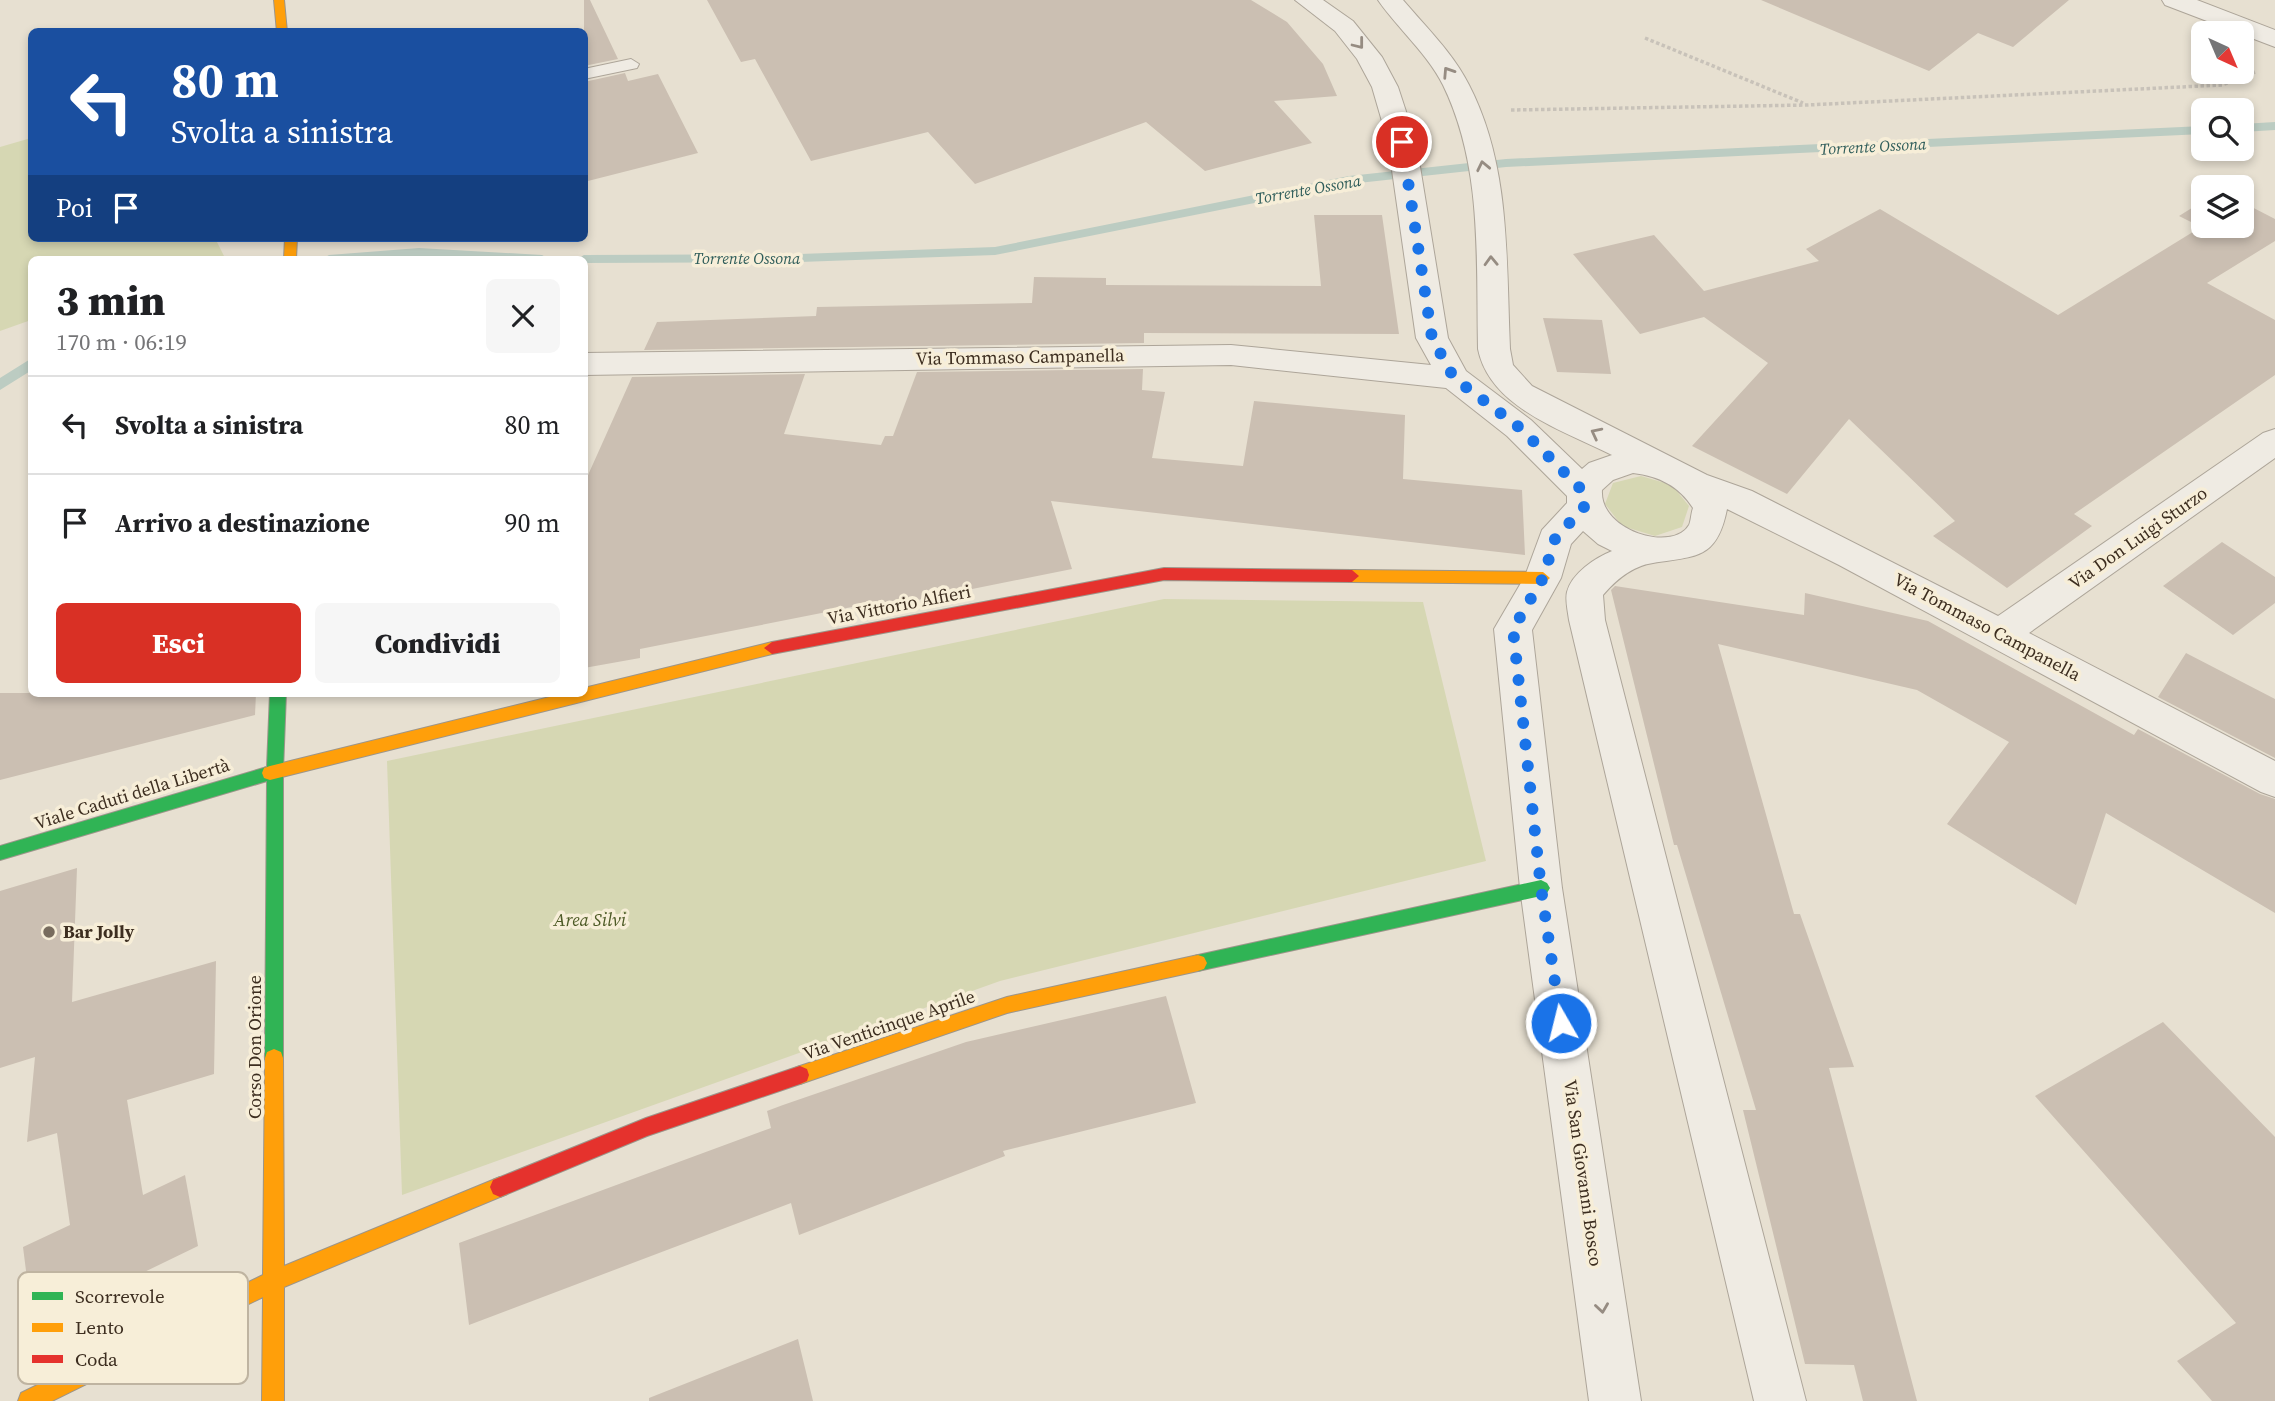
<!DOCTYPE html>
<html lang="it">
<meta charset="utf-8">
<style>
:root{--surface:#fff;--page:#f6f6f6;--text:#202124;--muted:#757577;--line:#e0e0e0;--accent:#d93025}
body{margin:0;font-family:"Source Serif 4",serif;background:var(--page);color:var(--text);height:100vh;display:flex;flex-direction:column;font-size:26px;white-space:nowrap}
*{box-sizing:border-box;margin:0}
p{font-size:23px;color:var(--muted)}
.icon{flex:none;width:38px;height:38px;fill:none;stroke:currentColor;stroke-width:2;stroke-linecap:round;stroke-linejoin:round}
.map{position:relative;flex:1;overflow:hidden}
.details{position:absolute;left:28px;top:256px;width:560px;height:441px;display:flex;flex-direction:column;background:var(--surface);border-radius:10px;box-shadow:0 4px 10px #0003}
.details>*{flex:none}
.hud{position:absolute;left:28px;top:28px;width:560px;height:214px;border-radius:10px;box-shadow:0 4px 10px #0003;background:#1a4fa0;color:#fff;overflow:hidden}
.needle{width:46px;rotate:136deg}
.buttons{position:absolute;left:2191px;top:21px;display:grid;gap:14px}
.buttons a{display:grid;place-items:center;width:63px;height:63px;border-radius:10px;background:var(--surface);box-shadow:0 4px 10px #0003;font-size:35px}
.pin{position:absolute;display:grid;place-items:center;width:60px;height:60px;color:#fff;margin:-30px;border:4px solid #fff;border-radius:50%;box-shadow:0 2px 7px #0007}
.me{position:absolute;width:77px;margin:-38px;rotate:352deg;stroke-linejoin:round;filter:drop-shadow(0 0 5px #0008)}
.turn{display:flex;align-items:center;gap:24px;height:147px;padding:0 28px;font-size:32px}
.turn .icon{width:91px;height:91px;stroke-width:2.5}
.turn b{display:block;font-size:49px;line-height:60px}
.then{display:flex;align-items:center;height:66px;padding:0 28px;background:#0003;gap:14px;font-size:26px}
.round{display:grid;place-items:center;flex:none;width:74px;height:74px;border-radius:10px;background:var(--page)}
.headline{display:flex;align-items:center;justify-content:space-between;height:119px;padding:0 28px}
h1{font-size:42px;font-weight:800;line-height:52px}
.button{display:flex;gap:14px;margin-top:auto;padding:14px 28px}
.button a{flex:1;height:80px;border-radius:10px;background:var(--accent);color:#fff;font-size:28px;font-weight:800;line-height:80px;text-align:center}
.button a+a{background:var(--page);color:var(--text)}
ul{padding:0;list-style:none}
li{display:flex;align-items:center;gap:21px;height:98px;padding:0 28px;border-top:2px solid var(--line)}
li div{flex:1}
li b{display:block;font-size:26px}
li em{font-style:normal}
.map>svg:first-child{display:block}
.green{fill:#d6d7b3}
.lines{fill:none;stroke-linecap:round;stroke-linejoin:round}
.stream{fill:#bcccc2;fill-rule:evenodd}
.building{fill:#cbbfb2}
.lane-casing{stroke:#ada599;stroke-width:2}
.street-casing{stroke:#ada599;stroke-width:2}
.fast-casing{stroke:#9c958a;stroke-width:2}
.slow-casing{stroke:#9c958a;stroke-width:2}
.jam-casing{stroke:#9c958a;stroke-width:2}
.path{stroke:#c8c2b9;stroke-width:3.5;stroke-dasharray:3.5 2.5;stroke-linecap:butt}
.lane{fill:#efebe3;fill-rule:evenodd}
.street{fill:#efebe3;fill-rule:evenodd}
.fast{fill:#30b455;fill-rule:evenodd}
.slow{fill:#ff9f0a;fill-rule:evenodd}
.jam{fill:#e5322d;fill-rule:evenodd}
.oneway{stroke:#968c82}
.route{stroke:#1a73e8;stroke-width:12;stroke-dasharray:0 21.6}
.poi-dot{fill:#786c5e;stroke:#f7eed8;stroke-width:2.5}
.labels{text-anchor:middle;stroke-width:7;stroke-linejoin:round;paint-order:stroke}
.far-water-label{font-size:16px;font-style:italic;fill:#2f5d5a;stroke:#f7eed8}
.street-label{font-size:18px;fill:#3d2e20;stroke:#f7eed8}
.park-label{font-size:18px;font-style:italic;fill:#4d5a26;stroke:#f7eed8}
.poi-label{font-size:18px;font-weight:bold;fill:#3d2e20;stroke:#f7eed8;text-anchor:start}
.key{fill:#f7eed8;stroke:#bfb4a1;stroke-width:2}
.key-label{font-size:19px;fill:#3d2e20}
</style>
<div class="map">
<svg width="2275" height="1401" viewBox="0 0 2275 1401">
<rect width="100%" height="100%" fill="#e7e0d1"/>
<!-- green -->
<path class="green" d="M31,138L32,238H215L224,256L216,259H32L31,320L0,331V147Z
M1641,476L1672,485L1689,506L1682,527L1655,536L1622,526L1605,504L1613,483Z
M1164,599L1423,602L1486,861L1000,981L402,1195L387,761Z"/>
<g class="lines">
<!-- stream -->
<path class="stream" d="M2275,122V130L2242,132V124Z
M2203,126V134L1506,167L1349,184L995,255L800,262L584,263V259H577L584,255L800,254L995,247L1349,176L1506,159Z
M419,248L542,255L549,259L419,256L322,259L329,255Z
M32,358V370L0,390V378Z"/>
</g>
<!-- building -->
<path class="building" d="M584,0H590L618,59L584,66Z
M707,0H1251L1287,22L1323,64L1337,96L1274,101L1312,143L1205,171L1146,122L975,184L928,132L811,161L755,59L741,62Z
M1761,0H2069L2013,47L1978,33L1929,71Z
M625,73L628,81L658,74L698,153L584,182V82Z
M2203,201V226H2242V202L2275,219V241L2207,283L2275,320V375L2074,514L2092,526L2007,588L1933,536L1955,521L1849,419L1787,494L1692,446L1768,363L1704,317L1640,334L1573,254L1654,235L1704,291L1819,261L1806,249L1880,209L2058,315L2201,227L2179,216Z
M1314,215H1382L1399,334L1144,333V343L644,350L657,322L816,316L817,307L1032,303L1034,277L1106,278V285L1321,286Z
M1543,318L1602,320L1611,374L1557,372Z
M1143,369L1142,390L1165,392L1152,458L1243,466L1254,401L1405,415L1403,479L1522,490L1525,555L1051,501L1072,569L868,610L867,604L640,649V658L584,668V484L632,377L805,374L784,434L881,445L885,436H893L917,372Z
M2222,542L2275,577V603L2233,635L2163,586Z
M1615,586L1804,615L1805,593L1928,621L2134,735L2138,729L2260,794L2275,799V913L2106,813L2076,905L1947,824L2009,742L1917,690L1718,644L1794,914H1800L1854,1067L1829,1068L1917,1401H1863L1854,1365L1805,1364L1743,1110H1756L1677,845H1674L1611,590Z
M2186,653L2275,699V758L2158,697Z
M0,693H256L255,715L0,780Z
M77,868L72,1002L216,961L214,1074L127,1100L143,1195L185,1175L198,1246L33,1326L23,1247L70,1225L57,1133L27,1142L35,1057L0,1068V891Z
M1166,996L1196,1103L1003,1151L1005,1156L799,1235L791,1203L469,1325L459,1243L771,1128L767,1111L783,1105L966,1042Z
M2163,1022L2275,1137V1401H2212L2177,1361L2236,1323L2035,1096Z
M798,1339L813,1401H649V1398Z"/>
<g class="lines">
<!-- lane casing -->
<g class="lane-casing">
<path id="lane" d="M631,59L639,64L637,68L584,79V69Z"/>
</g>
<!-- street casing -->
<g class="street-casing">
<path id="street" d="M1295,0H1323L1353,21L1382,57L1398,87L1416,142L1448,338L1466,371L1531,420L1582,469L1589,463L1612,455C1563,430 1490,408 1478,349C1476,260 1483,167 1443,85C1427,53 1398,29 1378,0H1403C1426,27 1453,53 1469,85C1511,166 1506,260 1510,349L1513,365L1532,386L1707,475L1752,491L1998,616L2263,433L2275,429V458L2029,633L2275,761V797L2261,792L1839,565L1727,509C1717,559 1697,556 1653,563C1632,566 1616,580 1603,595L1605,620L1806,1401H1754L1569,620C1568,612 1565,600 1567,592C1572,573 1595,558 1612,551L1598,544L1583,531L1571,544L1561,578L1532,630L1562,888L1641,1401H1589L1520,888L1494,629L1525,576L1542,530L1567,503V496L1507,436L1446,388L1231,365L584,375V353L1231,345L1431,365L1416,338L1388,142L1372,87L1357,59L1335,31ZM1633,473C1659,476 1679,486 1693,508C1691,513 1691,521 1689,525C1673,553 1599,531 1602,490L1613,480Z
M2162,0H2197L2275,30V47L2165,5Z"/>
</g>
<!-- fast casing -->
<g class="fast-casing">
<path id="fast" d="M270,693H286L283,771V1058L281,1064L274,1067L267,1064L265,1058L267,781L0,860V846L267,767Z
M1541,880L1547,883L1550,888L1547,893L1541,896L1198,971L1192,969L1189,963L1192,957L1198,955Z"/>
</g>
<!-- slow casing -->
<g class="slow-casing">
<path id="slow" d="M274,0H284L287,32H277Z
M285,238H297L296,259H284Z
M1352,570L1543,572L1550,578L1543,584L1352,582L1345,576Z
M772,642L780,648L772,654L270,780L264,778L262,773L264,768L270,766L566,693H584V688Z
M1198,955L1204,957L1207,963L1204,969L1198,971L1007,1013L800,1084L793,1081L791,1075L793,1069L800,1066L1007,997Z
M274,1049L281,1052L283,1058L284,1266L500,1177L507,1180L510,1187L507,1194L284,1287V1401H262L263,1297L52,1401H18L21,1393L263,1275L265,1058L267,1052Z"/>
</g>
<!-- jam casing -->
<g class="jam-casing">
<path id="jam" d="M1164,568L1352,570L1359,576L1352,582L1164,580L772,654L764,648L772,642Z
M800,1066L807,1069L809,1075L807,1081L800,1084L647,1136L500,1197L493,1194L490,1187L493,1180L646,1118Z"/>
</g>
<!-- path -->
<path class="path" d="M1645,38L1803,103
M1511,110L1807,105L2222,85L2255,72"/>
<!-- lane -->
<use href="#lane" class="lane"/>
<!-- street -->
<use href="#street" class="street"/>
<!-- fast -->
<use href="#fast" class="fast"/>
<!-- slow -->
<use href="#slow" class="slow"/>
<!-- jam -->
<use href="#jam" class="jam"/>
</g>
<!-- one-way arrows -->
<defs><path id="oneway-chevron" d="M-2-3.5L2.5 0L-2 3.5" fill="none" stroke-width="1.6" stroke-linecap="round" stroke-linejoin="round" transform="scale(1.75)"/></defs>
<g class="oneway">
<use href="#oneway-chevron" transform="translate(1359 44) rotate(52)"/>
<use href="#oneway-chevron" transform="translate(1448 72) rotate(-123)"/>
<use href="#oneway-chevron" transform="translate(1483 166) rotate(-102)"/>
<use href="#oneway-chevron" transform="translate(1491 261) rotate(-92)"/>
<use href="#oneway-chevron" transform="translate(1596 433) rotate(-153)"/>
<use href="#oneway-chevron" transform="translate(1602 1308) rotate(82)"/>
</g>
<g class="lines">
<!-- route -->
<path class="route" d="M1402,142L1432,338L1454,378L1520,428L1583,491L1584,507L1555,539L1543,578L1513,629L1541,888L1561,1023"/>
</g>
<!-- markers -->
<circle class="poi-dot" cx="49" cy="932" r="7"/>
<g class="labels">
<!-- far-water labels -->
<g class="far-water-label">
<text transform="translate(1873 146) rotate(-3)" y="6">Torrente Ossona</text>
<text transform="translate(1308 189) rotate(-10)" y="6">Torrente Ossona</text>
<text x="747" y="264">Torrente Ossona</text>
</g>
<!-- street labels -->
<g class="street-label">
<text transform="translate(1020 357) rotate(-1)" y="6">Via Tommaso Campanella</text>
<text transform="translate(2138 538) rotate(-35)" y="6">Via Don Luigi Sturzo</text>
<text transform="translate(899 605) rotate(-11)" y="6">Via Vittorio Alfieri</text>
<text transform="translate(1987 627) rotate(28)" y="6">Via Tommaso Campanella</text>
<text transform="translate(132 794) rotate(-17)" y="6">Viale Caduti della Libertà</text>
<text transform="translate(889 1025) rotate(-19)" y="6">Via Venticinque Aprile</text>
<text transform="translate(255 1047) rotate(-90)" y="6">Corso Don Orione</text>
<text transform="translate(1583 1173) rotate(82)" y="6">Via San Giovanni Bosco</text>
</g>
<!-- park labels -->
<g class="park-label">
<text x="590" y="926">Area Silvi</text>
</g>
<!-- poi labels -->
<g class="poi-label">
<text x="63" y="938">Bar Jolly</text>
</g>
</g>
<!-- legend -->
<rect x="18" y="1272" width="230" height="112" rx="10" class="key"/>
<rect x="32" y="1292" width="31" height="8" fill="#30b455"/>
<rect x="32" y="1323" width="31" height="9" fill="#ff9f0a"/>
<rect x="32" y="1355" width="31" height="8" fill="#e5322d"/>
<g class="key-label">
<text x="75" y="1303">Scorrevole</text>
<text x="75" y="1334">Lento</text>
<text x="75" y="1366">Coda</text>
</g>
</svg>
<div class="buttons">
<a><svg class="needle" viewBox="-14 -14 28 28"><path d="M0-13l5 13h-10z" fill="#e53935"/><path d="M0 13l5-13h-10z" fill="#757577"/></svg></a>
<a><svg class="icon" aria-label="search" viewBox="0 0 24 24"><circle cx="10" cy="10" r="6"/><path d="M15 15l6 6"/></svg></a>
<a><svg class="icon" aria-label="layers" viewBox="0 0 24 24"><path d="M12 4l9 5-9 5-9-5zM3 14l9 5 9-5"/></svg></a>
</div>
<div class="pin" style="left:1402px;top:142px;background:#d93025"><svg class="icon" aria-label="arrive" viewBox="0 0 24 24"><path d="M6 21V4h12l-3 4 3 4H6"/></svg></div>
<svg class="me" style="left:1561px;top:1023px" viewBox="-20 -20 40 40"><circle r="17" fill="#1a73e8" stroke="#fff" stroke-width="3"/><path d="M0-11L8 9 0 5-8 9z" fill="#fff"/></svg>
<div class="hud">
<div class="turn"><svg class="icon" aria-label="left" viewBox="0 0 24 24"><path d="M17 20v-9H6M10 6l-5 5 5 5"/></svg><div><b>80 m</b>Svolta a sinistra</div></div>
<div class="then">Poi<svg class="icon" aria-label="arrive" viewBox="0 0 24 24"><path d="M6 21V4h12l-3 4 3 4H6"/></svg></div>
</div>
<section class="details">
<div class="headline"><div><h1>3 min</h1><p>170 m · 06:19</p></div><a class="round"><svg class="icon" aria-label="close" viewBox="0 0 24 24"><path d="M6 6l12 12M18 6L6 18"/></svg></a></div>
<ul>
<li><svg class="icon" aria-label="left" viewBox="0 0 24 24"><path d="M17 20v-9H6M10 6l-5 5 5 5"/></svg><div><b>Svolta a sinistra</b></div><em>80 m</em></li>
<li><svg class="icon" aria-label="arrive" viewBox="0 0 24 24"><path d="M6 21V4h12l-3 4 3 4H6"/></svg><div><b>Arrivo a destinazione</b></div><em>90 m</em></li>
</ul>
<div class="button"><a>Esci</a><a>Condividi</a></div>
</section>
</div>
